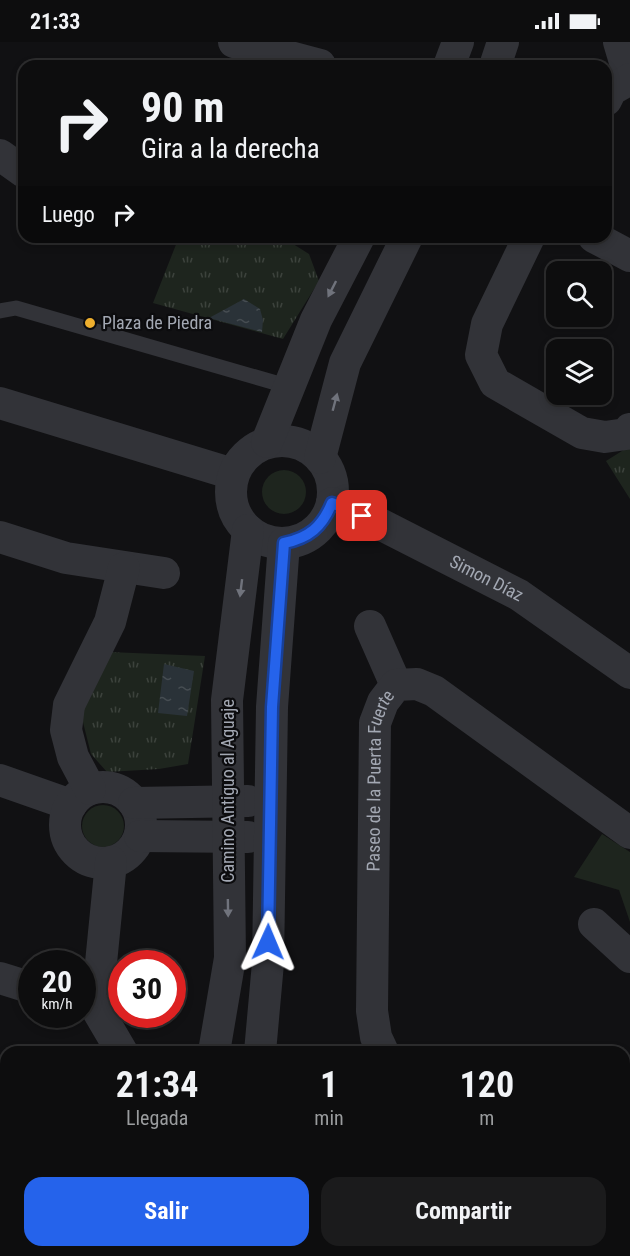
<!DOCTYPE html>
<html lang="es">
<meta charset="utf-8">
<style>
:root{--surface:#0d0d0e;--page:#1b1b1c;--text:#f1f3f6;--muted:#9a9c9e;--line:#2d2d2e;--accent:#2563eb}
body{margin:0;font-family:"Roboto Condensed",sans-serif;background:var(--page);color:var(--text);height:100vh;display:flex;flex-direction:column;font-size:22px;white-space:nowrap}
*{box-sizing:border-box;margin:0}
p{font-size:20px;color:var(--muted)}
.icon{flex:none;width:33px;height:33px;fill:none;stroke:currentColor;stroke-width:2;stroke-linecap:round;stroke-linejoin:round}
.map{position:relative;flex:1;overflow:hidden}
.side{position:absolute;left:0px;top:1004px;width:630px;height:212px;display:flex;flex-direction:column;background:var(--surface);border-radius:18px 18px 0 0;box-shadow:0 3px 9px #0003,0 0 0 2px var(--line)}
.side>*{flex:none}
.hud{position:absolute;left:18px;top:18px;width:594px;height:183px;border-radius:18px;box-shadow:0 3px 9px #0003,0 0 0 2px var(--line);background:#0d0d0e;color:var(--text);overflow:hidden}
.controls{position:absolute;left:546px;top:219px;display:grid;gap:12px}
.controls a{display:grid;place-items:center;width:66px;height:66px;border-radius:12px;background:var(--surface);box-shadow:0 3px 9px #0003,0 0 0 2px var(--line);font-size:30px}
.speed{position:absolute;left:18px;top:908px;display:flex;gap:12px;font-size:30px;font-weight:700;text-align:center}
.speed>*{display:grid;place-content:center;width:78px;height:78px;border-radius:50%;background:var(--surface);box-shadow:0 3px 9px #0003,0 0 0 2px var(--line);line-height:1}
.speed small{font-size:15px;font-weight:400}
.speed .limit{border:9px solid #d22;background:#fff;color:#111}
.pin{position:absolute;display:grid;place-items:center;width:51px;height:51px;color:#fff;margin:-26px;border-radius:12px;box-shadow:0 3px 9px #0006}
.me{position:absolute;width:66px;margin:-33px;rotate:1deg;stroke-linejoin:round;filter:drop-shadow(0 0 4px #0008)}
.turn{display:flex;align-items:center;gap:21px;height:126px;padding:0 24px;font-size:27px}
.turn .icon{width:78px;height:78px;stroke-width:2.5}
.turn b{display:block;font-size:42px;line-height:51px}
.then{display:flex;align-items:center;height:57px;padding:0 24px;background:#0003;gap:12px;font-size:22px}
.eta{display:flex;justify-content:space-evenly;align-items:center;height:102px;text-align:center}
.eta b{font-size:36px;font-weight:700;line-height:42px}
.primary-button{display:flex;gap:12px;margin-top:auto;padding:12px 24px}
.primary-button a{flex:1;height:69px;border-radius:18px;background:var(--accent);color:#fff;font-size:24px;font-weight:700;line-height:69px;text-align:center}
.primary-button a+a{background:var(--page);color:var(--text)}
.status{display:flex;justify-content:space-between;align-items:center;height:42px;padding:0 30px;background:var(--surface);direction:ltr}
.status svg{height:16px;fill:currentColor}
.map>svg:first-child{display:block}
.green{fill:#1e251e}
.park{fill:url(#park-tufts)}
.water{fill:url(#water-ripples)}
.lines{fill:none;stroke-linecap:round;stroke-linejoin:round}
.lane{stroke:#323338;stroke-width:15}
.street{stroke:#323338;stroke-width:32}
.oneway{fill:#70737c}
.route-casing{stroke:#184099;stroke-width:15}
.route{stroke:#2563eb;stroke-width:10}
.poi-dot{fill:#eeaf2e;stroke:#0c0c0e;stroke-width:2}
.labels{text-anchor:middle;stroke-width:4.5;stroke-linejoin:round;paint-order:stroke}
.poi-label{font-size:18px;fill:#a3a8b3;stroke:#0c0c0e;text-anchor:start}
.street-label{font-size:18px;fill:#a3a8b3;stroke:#0c0c0e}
</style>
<div class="status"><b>21:33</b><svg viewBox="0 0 49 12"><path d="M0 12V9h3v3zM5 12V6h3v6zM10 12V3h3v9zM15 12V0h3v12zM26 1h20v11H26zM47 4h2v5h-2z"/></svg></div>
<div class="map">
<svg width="630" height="1214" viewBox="0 0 630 1214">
<defs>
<pattern id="park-tufts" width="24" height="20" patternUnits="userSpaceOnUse" patternTransform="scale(1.5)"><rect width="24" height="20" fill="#1e251e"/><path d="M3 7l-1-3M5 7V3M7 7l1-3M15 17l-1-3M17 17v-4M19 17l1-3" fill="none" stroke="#3c423c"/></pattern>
<pattern id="water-ripples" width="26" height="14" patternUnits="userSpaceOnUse" patternTransform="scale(1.5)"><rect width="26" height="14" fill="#2a3238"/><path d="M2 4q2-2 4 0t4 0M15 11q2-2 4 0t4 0" fill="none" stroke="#464d52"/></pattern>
</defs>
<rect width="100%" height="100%" fill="#111113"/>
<!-- green -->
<path class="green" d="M262 450a22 22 0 1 1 44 0a22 22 0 1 1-44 0Z
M82 784a21 21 0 1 1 42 0a21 21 0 1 1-42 0Z
M602,792L630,810V880L619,848L574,835Z"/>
<!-- park -->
<path class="park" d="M179,195H282L309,212L319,239L283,297L153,261Z
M630,404V457L606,419Z
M109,610L205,614L188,722L159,727L107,730L91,712L80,668Z"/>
<!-- water -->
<path class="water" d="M244,257L260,267L263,278L262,290L209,276Z
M164,622L194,629L187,674L158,671Z"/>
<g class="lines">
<!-- lane -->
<path class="lane" d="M0,269L16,266L290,345"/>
<!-- street -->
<g class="street">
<path d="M234,0L320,23"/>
<path d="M619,0L630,37"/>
<path d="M449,24L458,0"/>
<path d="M495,24L503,0"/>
<path d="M606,58L611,48L630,37"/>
<path d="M0,113L24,130"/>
<path d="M529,195L487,282L481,313L495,341L582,391L605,395L626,392L630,387"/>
<path d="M594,195L630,214"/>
<path d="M0,361L233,432"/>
<circle cx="282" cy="450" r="51"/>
<path d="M267,400L316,278L359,195"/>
<path d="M320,416L345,321L407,195"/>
<path id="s1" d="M332,461L376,480L519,553L630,631"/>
<path d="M0,495L66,516L164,531"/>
<path d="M370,584L396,643"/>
<path d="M0,738L71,763"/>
<circle cx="103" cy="783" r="38"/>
<path d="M90,747L73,715L66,688L69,663L110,580L124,526"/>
<path d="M134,761L248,759"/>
<path d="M140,794L248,795"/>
<path d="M594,882L630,915"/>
<path d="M0,936L32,946"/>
<path d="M88,952L122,1010"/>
<path d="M82,953L88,952L100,931L111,820"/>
<path d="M214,1010L230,916L227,658L248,488"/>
<path d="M260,1010L268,921L272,665L284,501"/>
<path id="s2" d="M383,1010L376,995L372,969L375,681L383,660L396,643L417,642L434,649L630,791"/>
<path d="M624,1127L630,1130"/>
<path d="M0,1187L6,1186"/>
<path d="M154,1214L157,1209"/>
<path d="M204,1214L206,1209"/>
</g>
</g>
<!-- one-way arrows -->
<defs><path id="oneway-solid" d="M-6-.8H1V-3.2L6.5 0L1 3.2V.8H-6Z" transform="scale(1.5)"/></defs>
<g class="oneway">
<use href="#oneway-solid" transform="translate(332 247) rotate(117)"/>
<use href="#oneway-solid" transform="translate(335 360) rotate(-75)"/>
<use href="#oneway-solid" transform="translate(241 546) rotate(97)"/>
<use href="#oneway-solid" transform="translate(228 866) rotate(89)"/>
</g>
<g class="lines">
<!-- route casing -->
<g class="route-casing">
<path id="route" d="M268,900L272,665L284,501C309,496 322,485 332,461L362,474"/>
</g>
<!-- route -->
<use href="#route" class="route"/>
</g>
<!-- markers -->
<circle class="poi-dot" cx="90" cy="281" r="6"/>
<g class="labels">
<!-- poi labels -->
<g class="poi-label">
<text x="102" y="287">Plaza de Piedra</text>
</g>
<!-- street labels -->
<g class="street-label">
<text dy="6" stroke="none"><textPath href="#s1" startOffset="172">Simon Díaz</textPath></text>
<text dy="6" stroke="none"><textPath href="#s2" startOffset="274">Paseo de la Puerta Fuerte</textPath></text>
<text transform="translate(228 749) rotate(-90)" y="6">Camino Antiguo al Aguaje</text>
</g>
</g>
</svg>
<div class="controls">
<a><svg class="icon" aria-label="search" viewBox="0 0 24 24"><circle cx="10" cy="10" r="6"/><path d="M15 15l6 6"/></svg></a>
<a><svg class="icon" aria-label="layers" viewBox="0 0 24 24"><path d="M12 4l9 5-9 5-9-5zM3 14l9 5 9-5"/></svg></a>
</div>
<div class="speed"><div>20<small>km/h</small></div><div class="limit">30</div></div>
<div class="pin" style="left:362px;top:474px;background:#d93025"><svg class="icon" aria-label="arrive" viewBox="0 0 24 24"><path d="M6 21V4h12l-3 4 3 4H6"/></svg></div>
<svg class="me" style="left:268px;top:900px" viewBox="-20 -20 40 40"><path d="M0-17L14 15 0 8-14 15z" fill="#2563eb" stroke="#fff" stroke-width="4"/></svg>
<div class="hud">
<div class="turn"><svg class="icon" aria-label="right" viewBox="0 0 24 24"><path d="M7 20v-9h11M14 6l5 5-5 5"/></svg><div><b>90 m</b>Gira a la derecha</div></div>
<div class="then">Luego<svg class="icon" aria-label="right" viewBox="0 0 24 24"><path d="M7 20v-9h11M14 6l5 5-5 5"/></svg></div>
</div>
<section class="side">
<div class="eta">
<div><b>21:34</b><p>Llegada</p></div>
<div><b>1</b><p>min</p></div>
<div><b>120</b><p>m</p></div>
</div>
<div class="primary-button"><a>Salir</a><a>Compartir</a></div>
</section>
</div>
